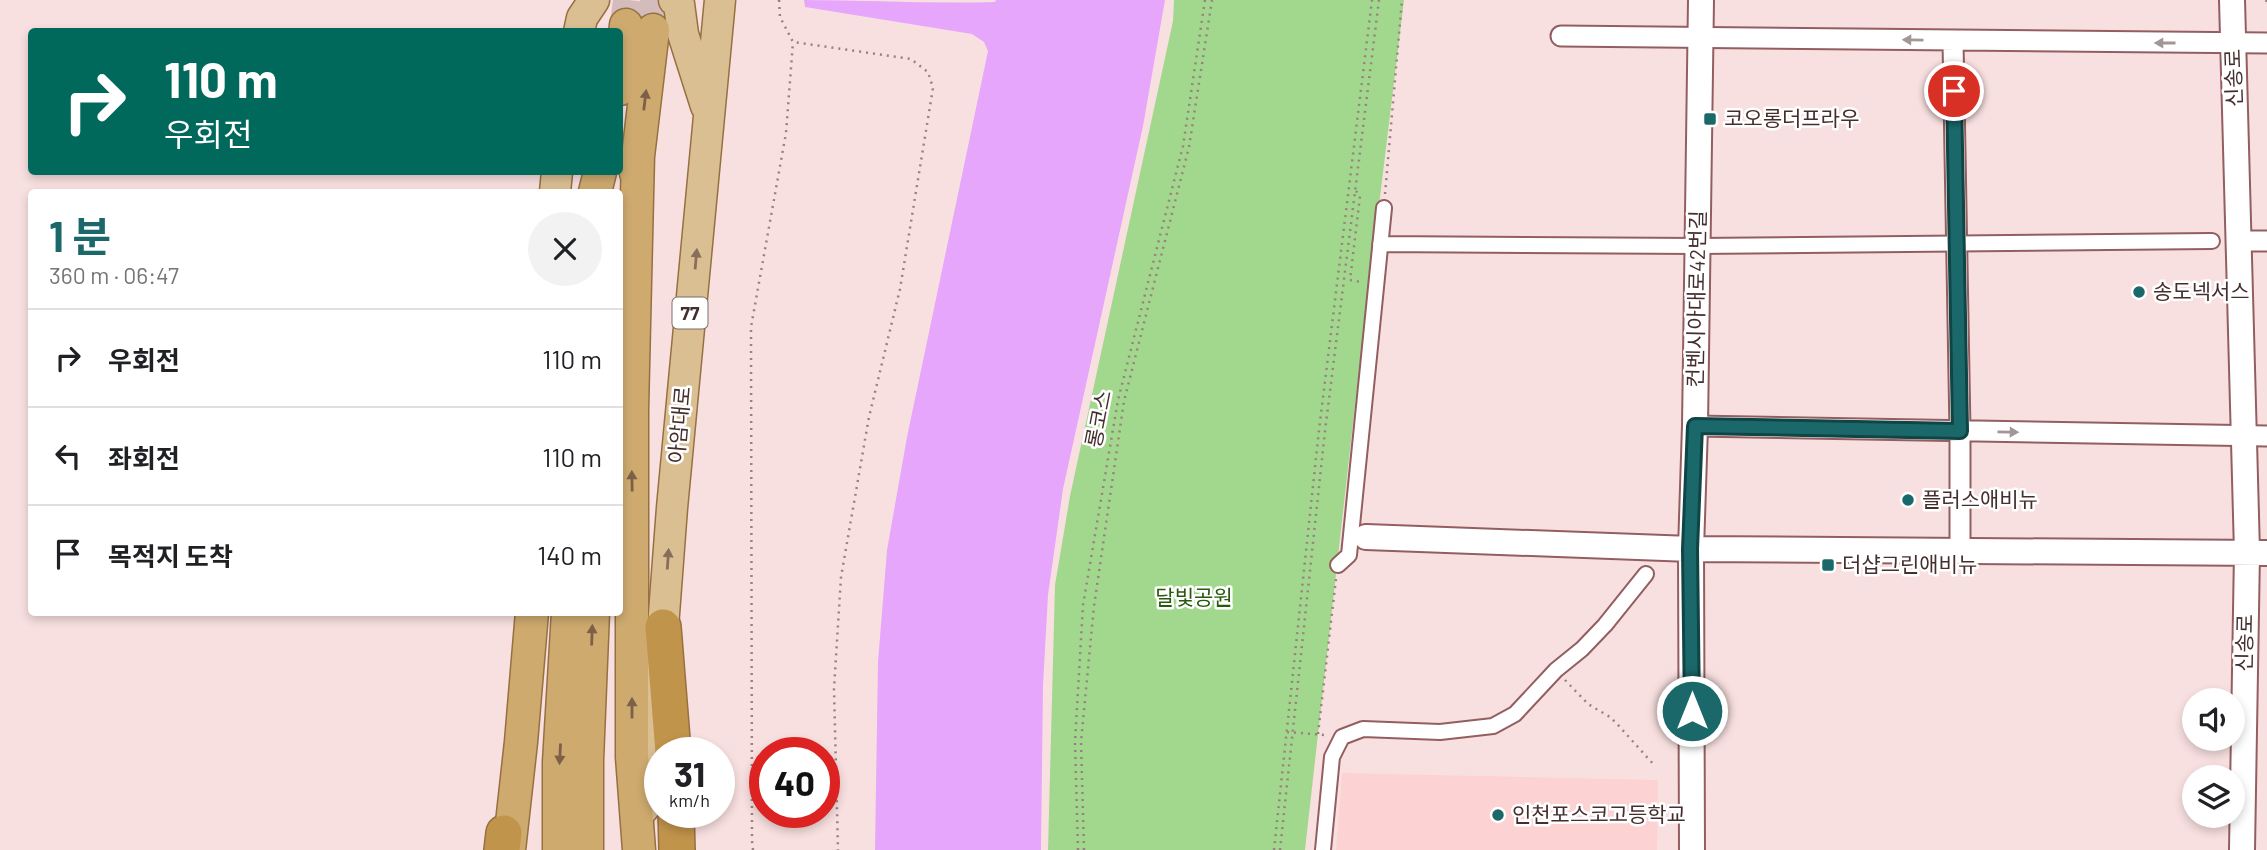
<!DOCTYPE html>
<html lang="ko">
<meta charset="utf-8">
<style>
:root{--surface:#fff;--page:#f2f2f2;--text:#202124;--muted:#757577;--line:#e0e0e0;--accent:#1a686a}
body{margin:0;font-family:Barlow,"Noto Sans KR",sans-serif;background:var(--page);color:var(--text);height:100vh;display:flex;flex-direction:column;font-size:26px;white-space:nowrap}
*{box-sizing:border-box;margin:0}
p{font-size:23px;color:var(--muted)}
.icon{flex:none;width:38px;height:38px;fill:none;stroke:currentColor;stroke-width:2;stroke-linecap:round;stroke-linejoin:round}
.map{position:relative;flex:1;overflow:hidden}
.drawer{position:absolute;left:28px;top:189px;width:595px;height:427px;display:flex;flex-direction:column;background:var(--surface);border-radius:7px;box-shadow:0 4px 10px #0003}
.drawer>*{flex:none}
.guide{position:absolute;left:28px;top:28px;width:595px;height:147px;border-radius:7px;box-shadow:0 4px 10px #0003;background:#00695c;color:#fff;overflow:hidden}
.controls{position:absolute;left:2182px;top:688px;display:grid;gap:14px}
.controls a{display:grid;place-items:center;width:63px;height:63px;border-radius:50%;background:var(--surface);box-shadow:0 4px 10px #0003;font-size:35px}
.speed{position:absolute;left:644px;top:737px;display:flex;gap:14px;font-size:35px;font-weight:700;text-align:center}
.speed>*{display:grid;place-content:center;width:91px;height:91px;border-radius:50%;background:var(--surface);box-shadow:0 4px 10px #0003;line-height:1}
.speed small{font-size:18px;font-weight:400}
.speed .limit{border:10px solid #d22;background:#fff;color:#111}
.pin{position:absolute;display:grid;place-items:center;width:60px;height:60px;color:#fff;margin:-30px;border:4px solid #fff;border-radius:50%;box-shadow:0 2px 7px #0007}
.me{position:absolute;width:77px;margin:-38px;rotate:0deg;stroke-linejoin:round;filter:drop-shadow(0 0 5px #0008)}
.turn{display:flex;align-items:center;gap:24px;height:147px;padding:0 21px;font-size:32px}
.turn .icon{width:91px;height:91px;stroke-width:2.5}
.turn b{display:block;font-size:49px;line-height:60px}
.round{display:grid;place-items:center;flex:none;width:74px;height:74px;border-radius:37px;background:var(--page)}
.head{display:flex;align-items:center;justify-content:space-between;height:119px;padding:0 21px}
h1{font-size:42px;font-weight:700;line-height:52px;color:var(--accent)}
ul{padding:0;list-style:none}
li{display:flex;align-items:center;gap:21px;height:98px;padding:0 21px;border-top:2px solid var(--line)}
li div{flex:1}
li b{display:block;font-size:26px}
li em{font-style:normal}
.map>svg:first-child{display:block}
.built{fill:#fcd2d2}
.green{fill:#a2d88e}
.water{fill:#e6a6fb}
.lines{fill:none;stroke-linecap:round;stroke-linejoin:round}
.trunk-tunnel{stroke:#d5bcbc;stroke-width:32;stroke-dasharray:32 16;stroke-linecap:butt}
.pedestrian-casing{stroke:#935e60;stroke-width:18}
.minor-casing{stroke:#935e60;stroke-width:23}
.tertiary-casing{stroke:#935e60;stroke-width:28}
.primary-casing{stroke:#967041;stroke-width:33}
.trunk-casing{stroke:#967041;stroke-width:35}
.motorway-casing{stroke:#967041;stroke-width:38}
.path{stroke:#998181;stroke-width:2.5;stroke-dasharray:2 5;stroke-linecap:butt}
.pedestrian{stroke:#fff;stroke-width:14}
.minor{stroke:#fff;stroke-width:19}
.tertiary{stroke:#fff;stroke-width:24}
.primary{stroke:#dabf93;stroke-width:30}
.trunk{stroke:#ceaa6f;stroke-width:32}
.motorway{stroke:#c1944b;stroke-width:35}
.oneway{fill:#a29696}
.oneway2{fill:#7c6048}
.oneway3{fill:#886f5b}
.route-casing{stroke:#114445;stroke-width:18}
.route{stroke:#1a686a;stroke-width:12}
.poi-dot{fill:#1a686a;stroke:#fff;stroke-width:2.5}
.labels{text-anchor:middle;stroke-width:5;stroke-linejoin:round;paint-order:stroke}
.shield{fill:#fff;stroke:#7d6d6d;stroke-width:2}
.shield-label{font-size:19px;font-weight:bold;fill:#452e2e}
.street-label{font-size:21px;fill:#452e2e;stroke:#fff}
.poi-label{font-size:21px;fill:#452e2e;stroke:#fff;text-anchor:start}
.park-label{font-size:21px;fill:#275a0d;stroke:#fff}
</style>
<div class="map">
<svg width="2267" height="850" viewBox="0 0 2267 850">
<rect width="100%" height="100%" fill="#f9e0e0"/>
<!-- built -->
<path class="built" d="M1342,773L1658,780L1657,850H1336Z"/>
<!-- green -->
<path class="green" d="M1174,0H1404L1359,370L1305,850H1048L1055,585L1070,496L1173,21Z"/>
<!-- water -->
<path class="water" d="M804,0C868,0 931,4 995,2L996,0H1165L1143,126L1063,489L1048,595L1043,685L1041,850H875L878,662L887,550L907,437L988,51L984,42L972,34L805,7Z"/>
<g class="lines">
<!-- trunk-tunnel -->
<path class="trunk-tunnel" d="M626,25L629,0
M653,30L656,0"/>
<!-- pedestrian casing -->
<g class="pedestrian-casing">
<path id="pedestrian" d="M1380,244L1698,246L2212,241
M1338,565L1349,555L1384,208
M1323,850L1332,757L1342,737L1363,729L1440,732L1493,726L1515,714L1556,670L1582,649L1605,625L1646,574"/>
</g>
<!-- minor casing -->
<g class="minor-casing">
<path id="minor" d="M1561,36L2267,43
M1953,41L1960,431V550
M2239,241H2267
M1695,426L2267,436"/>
</g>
<!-- tertiary casing -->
<g class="tertiary-casing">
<path id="tertiary" d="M2232,0L2247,552L2242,850
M1366,537L1691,549L2267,553
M1692,850L1691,549L1695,426L1701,0"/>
</g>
<!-- primary casing -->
<g class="primary-casing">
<path id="primary" d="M674,0L679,4L683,34L706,106
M579,32L582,18L594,0
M555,192L557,172
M644,808L663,627L672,508L720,0"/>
</g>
<!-- trunk casing -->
<g class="trunk-casing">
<path id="trunk" d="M620,89L626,25
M638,154L632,409V757L639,850
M636,173L653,30
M595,192L600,172
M509,850L521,742L532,612
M559,850V762L568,612
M587,850V760L593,612"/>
</g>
<!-- motorway casing -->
<g class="motorway-casing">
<path id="motorway" d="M663,627L673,752
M676,812L677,850
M502,850L504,833"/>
</g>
<!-- path -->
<path class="path" d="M779,0L780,17L793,42L911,59L928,72L933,88L900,289L869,417L841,577L834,689L838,850
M2266,0L2267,3
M1356,191L1360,196L1350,280L1361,282
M1385,194L1402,0
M1565,680L1588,704L1610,717L1619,726L1655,766
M1287,732L1325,735
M1318,734L1336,579
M753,850L752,841L751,327L786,133L793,42
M1078,850L1075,742L1083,605L1118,400L1183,146L1205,0
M1084,850L1081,742L1094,606L1124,401L1189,147L1212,0
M1274,850L1319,430L1372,0
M1280,850L1325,431L1379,0"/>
<!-- pedestrian -->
<use href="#pedestrian" class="pedestrian"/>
<!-- minor -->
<use href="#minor" class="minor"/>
<!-- tertiary -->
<use href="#tertiary" class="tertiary"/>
<!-- primary -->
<use href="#primary" class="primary"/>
<!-- trunk -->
<use href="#trunk" class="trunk"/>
<!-- motorway -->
<use href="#motorway" class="motorway"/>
</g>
<!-- one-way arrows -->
<defs><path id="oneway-solid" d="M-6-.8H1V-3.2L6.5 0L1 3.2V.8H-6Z" transform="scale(1.75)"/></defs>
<g class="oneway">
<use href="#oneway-solid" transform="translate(1913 40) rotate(-179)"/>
<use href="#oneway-solid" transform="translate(2165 43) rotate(-180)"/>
<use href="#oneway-solid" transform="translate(2008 432) rotate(1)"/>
</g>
<g class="oneway2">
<use href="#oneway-solid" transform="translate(645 100) rotate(-83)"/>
<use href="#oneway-solid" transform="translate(632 481) rotate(-91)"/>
<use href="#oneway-solid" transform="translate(592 635) rotate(-88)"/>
<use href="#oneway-solid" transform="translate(632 708) rotate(-90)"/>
<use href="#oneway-solid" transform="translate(560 754) rotate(93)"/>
</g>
<g class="oneway3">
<use href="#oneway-solid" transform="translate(696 259) rotate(-85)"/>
<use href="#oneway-solid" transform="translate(668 559) rotate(-86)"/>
</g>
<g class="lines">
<!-- route casing -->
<g class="route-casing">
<path id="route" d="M1692,711L1690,549L1695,426L1960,431L1954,91"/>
</g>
<!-- route -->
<use href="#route" class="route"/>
</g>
<!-- markers -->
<g class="poi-dot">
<rect x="1703" y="112" width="14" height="14" rx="3.5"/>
<circle cx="2139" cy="292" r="7"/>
<circle cx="1908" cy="500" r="7"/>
<rect x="1821" y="558" width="14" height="14" rx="3.5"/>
<circle cx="1498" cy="815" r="7"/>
</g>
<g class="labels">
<!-- shield labels -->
<rect class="shield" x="672.5" y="297.5" width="35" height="31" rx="5"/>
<g class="shield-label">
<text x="690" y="320">77</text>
</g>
<!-- street labels -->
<g class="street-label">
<text transform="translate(2234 78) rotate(-92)" y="7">신송로</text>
<text transform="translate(1697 299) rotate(-89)" y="7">컨벤시아대로42번길</text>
<text transform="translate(1099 419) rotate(-79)" y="7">롱코스</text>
<text transform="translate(680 425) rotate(-85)" y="7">아암대로</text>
<text transform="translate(2245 643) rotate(-89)" y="7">신송로</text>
</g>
<!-- poi labels -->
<g class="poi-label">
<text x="1724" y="126">코오롱더프라우</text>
<text x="2153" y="299">송도넥서스</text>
<text x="1922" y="507">플러스애비뉴</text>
<text x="1842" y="572">더샵그린애비뉴</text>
<text x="1512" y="822">인천포스코고등학교</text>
</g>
<!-- park labels -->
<g class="park-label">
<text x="1194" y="605">달빛공원</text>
</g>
</g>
</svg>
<div class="controls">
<a><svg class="icon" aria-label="sound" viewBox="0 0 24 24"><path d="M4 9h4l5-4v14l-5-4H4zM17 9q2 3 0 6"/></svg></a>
<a><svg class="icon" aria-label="layers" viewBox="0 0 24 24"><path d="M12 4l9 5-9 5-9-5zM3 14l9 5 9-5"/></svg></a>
</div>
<div class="speed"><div>31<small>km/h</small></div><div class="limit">40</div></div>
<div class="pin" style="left:1954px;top:91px;background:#d93025"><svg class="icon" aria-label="arrive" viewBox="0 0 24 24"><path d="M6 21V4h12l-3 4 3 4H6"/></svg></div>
<svg class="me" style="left:1692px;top:711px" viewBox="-20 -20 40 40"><circle r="17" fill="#1a686a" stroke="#fff" stroke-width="3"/><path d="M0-11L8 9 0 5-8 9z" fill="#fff"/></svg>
<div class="guide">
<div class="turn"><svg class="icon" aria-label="right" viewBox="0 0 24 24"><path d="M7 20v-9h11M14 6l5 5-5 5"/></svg><div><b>110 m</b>우회전</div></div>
</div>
<section class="drawer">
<div class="head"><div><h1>1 분</h1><p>360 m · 06:47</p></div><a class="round"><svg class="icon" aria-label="close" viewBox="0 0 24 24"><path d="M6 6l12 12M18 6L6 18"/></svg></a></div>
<ul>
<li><svg class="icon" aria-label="right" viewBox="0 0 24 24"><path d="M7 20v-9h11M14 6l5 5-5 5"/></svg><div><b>우회전</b></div><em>110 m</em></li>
<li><svg class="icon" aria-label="left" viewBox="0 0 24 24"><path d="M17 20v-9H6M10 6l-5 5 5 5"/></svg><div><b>좌회전</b></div><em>110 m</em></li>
<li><svg class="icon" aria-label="arrive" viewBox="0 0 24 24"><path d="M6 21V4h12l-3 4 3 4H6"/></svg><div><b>목적지 도착</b></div><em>140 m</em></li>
</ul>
</section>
</div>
